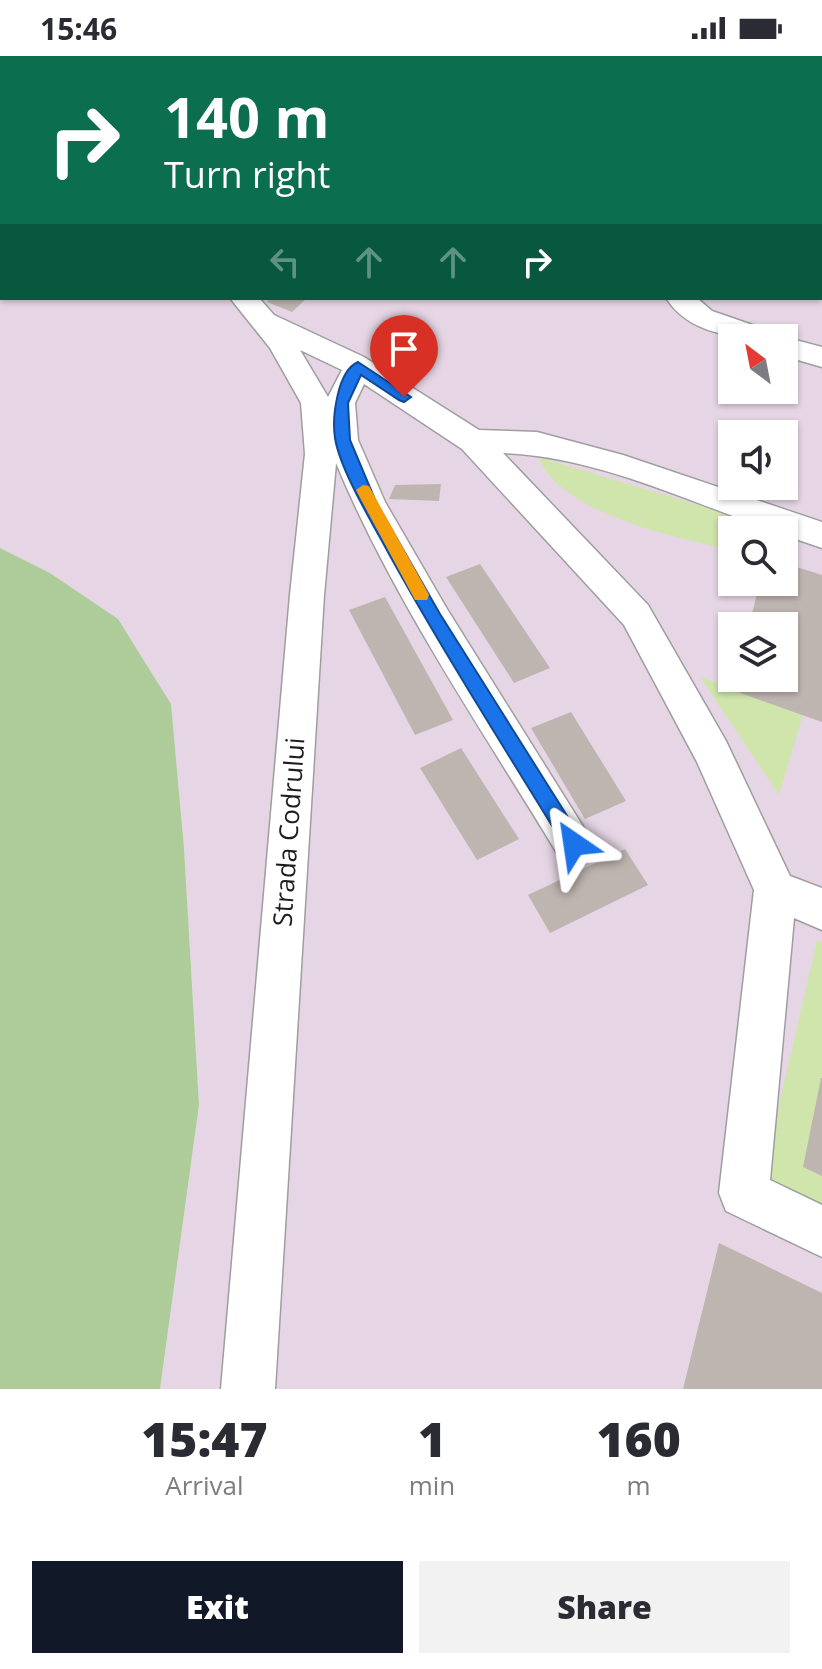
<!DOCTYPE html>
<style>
:root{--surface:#fff;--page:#f2f2f3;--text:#2b2b33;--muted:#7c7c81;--accent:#111827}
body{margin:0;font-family:"Open Sans",sans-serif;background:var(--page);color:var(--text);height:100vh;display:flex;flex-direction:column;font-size:30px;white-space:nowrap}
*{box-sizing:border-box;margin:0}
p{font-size:26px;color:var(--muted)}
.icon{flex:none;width:44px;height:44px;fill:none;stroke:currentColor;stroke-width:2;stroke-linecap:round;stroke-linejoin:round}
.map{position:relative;height:1333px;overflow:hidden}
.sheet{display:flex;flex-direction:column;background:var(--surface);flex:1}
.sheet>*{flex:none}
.hud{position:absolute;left:0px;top:0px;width:822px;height:244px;box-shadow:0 2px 6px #0004;background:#0b6e4f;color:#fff;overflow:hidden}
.needle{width:52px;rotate:328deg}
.buttons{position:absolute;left:718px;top:268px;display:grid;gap:16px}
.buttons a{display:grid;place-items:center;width:80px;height:80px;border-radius:0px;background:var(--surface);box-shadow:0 2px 6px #0004;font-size:40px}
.pin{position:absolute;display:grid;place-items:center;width:68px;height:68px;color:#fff;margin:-82px -34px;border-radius:50% 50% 50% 0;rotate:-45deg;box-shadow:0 0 8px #0007}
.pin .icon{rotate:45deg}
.me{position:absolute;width:88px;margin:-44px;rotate:328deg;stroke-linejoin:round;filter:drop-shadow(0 0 6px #0008)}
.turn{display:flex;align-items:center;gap:28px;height:168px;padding:0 32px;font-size:36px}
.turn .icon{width:104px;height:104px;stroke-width:2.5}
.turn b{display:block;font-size:56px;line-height:68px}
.lanes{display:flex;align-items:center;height:76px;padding:0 32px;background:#0003;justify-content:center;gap:40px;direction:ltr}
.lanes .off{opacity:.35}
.eta{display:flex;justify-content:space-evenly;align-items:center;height:136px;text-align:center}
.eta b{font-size:48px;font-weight:800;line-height:56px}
.cta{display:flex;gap:16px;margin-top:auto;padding:16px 32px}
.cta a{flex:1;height:92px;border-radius:0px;background:var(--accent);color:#fff;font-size:32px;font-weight:800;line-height:92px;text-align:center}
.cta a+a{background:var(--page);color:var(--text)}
.status{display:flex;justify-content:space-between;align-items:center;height:56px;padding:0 40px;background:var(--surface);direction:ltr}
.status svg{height:22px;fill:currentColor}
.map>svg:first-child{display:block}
.industrial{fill:#e6d6e5;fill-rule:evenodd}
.grass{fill:#cfe5ac}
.forest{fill:#aecb9a}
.building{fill:#beb4b0}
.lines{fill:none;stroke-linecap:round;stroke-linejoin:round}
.minor-casing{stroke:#9e9e9e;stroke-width:3}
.minor{fill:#fff;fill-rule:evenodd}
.route{fill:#1a73e8;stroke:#114b97;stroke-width:2}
.slow{fill:#f59e0b}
.labels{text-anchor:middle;stroke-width:6;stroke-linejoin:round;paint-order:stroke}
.street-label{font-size:26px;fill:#1d1d1d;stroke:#fff}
</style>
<div class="status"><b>15:46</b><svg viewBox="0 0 49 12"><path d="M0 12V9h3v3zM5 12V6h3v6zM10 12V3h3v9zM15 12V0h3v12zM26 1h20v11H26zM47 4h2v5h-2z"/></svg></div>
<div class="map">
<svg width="822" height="1333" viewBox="0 0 822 1333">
<rect width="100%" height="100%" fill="#eee9e3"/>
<!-- industrial -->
<path class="industrial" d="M0,0L603,2H2V242H820L822,106V1333H160L199,1049L184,792L171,649L117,563L50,517L0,492ZM732,282H784V334H732ZM732,378H784V430H732ZM732,474H784V526H732ZM732,570H784V622H732Z"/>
<!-- grass -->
<path class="grass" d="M545,403L718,455L763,474H732V494C677,482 566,459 539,404Z
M700,621L803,659L779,739Z
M817,884L822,886V1162L780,1142L765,1110Z"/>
<!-- forest -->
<path class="forest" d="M602,0H822V106L820,2Z
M0,492L50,517L118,563L171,648L184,792L199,1049L160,1333H0Z"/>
<!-- building -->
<path class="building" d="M271,242H307L292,256L267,246Z
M441,428L439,445L389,443L395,429Z
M784,507L822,519V666L732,634L735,622H784V570H749L760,526H784Z
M480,508L550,612L514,627L446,521Z
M385,541L453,664L415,679L349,554Z
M571,656L626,745L585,763L531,672Z
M461,692L519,783L477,804L420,712Z
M625,793L648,829L550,877L528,839Z
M821,1022H822V1120L803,1111Z
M719,1187L822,1237V1333H683Z"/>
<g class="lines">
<!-- minor casing -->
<g class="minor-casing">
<path id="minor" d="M88,0H110L112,2H90Z
M443,0H465V2H443Z
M779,0H802L804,2H781Z
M820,11L822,12V26L820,25Z
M0,64H2V78H0Z
M820,141L822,142V158L820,157Z
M820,206H822V222H820Z
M230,242H259L274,259L364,301L479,374L537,376L623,399L822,466V492L784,479V474H771C685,444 594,400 503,397L648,549L726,685L790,820L822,832V874L794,862L770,1124L822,1149V1201L726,1155L719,1137L754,834L697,706L624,569L462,393L364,328L355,347L358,384L385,446L447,553L594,788L588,802L574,807L560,802C482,673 394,546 336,407L324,539L275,1333H221L290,539L305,398L301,347L270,292ZM300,294L342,314L328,341Z
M666,242H697L712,255L770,275L774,282C735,282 690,279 666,242Z
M784,281L822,291V311L784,300V282H779Z"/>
</g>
<!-- minor -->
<use href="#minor" class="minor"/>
</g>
<!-- route -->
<path class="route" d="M358,306L411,341L404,346L399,344L361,319L348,347L350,384L376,446L440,558L581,782L584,788L581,794L574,797L567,794C507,696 445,599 389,498C373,468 340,414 335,382C332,362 337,315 358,306Z"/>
<!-- slow -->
<path class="slow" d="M363,429L369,430L427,535L429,539L427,544H415L356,434Z"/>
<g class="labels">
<!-- street labels -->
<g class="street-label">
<text transform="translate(289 776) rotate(-86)" y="9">Strada Codrului</text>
</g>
</g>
</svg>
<div class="buttons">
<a><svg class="needle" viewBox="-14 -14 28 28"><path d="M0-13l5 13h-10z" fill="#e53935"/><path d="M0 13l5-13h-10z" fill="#7c7c81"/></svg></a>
<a><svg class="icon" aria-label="sound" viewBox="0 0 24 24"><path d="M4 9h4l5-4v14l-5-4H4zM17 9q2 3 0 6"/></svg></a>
<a><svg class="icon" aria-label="search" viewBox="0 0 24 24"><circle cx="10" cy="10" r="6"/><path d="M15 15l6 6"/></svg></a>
<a><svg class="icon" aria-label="layers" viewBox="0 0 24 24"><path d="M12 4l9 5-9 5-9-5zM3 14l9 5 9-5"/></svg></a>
</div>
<div class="pin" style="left:404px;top:341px;background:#d93025"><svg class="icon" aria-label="arrive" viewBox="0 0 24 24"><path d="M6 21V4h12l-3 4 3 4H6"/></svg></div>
<svg class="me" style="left:574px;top:788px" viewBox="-20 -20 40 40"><path d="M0-17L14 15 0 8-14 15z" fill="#1a73e8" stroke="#fff" stroke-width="4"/></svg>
<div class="hud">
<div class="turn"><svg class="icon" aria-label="right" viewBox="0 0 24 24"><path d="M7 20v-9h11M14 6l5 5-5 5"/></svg><div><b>140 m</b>Turn right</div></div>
<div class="lanes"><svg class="icon off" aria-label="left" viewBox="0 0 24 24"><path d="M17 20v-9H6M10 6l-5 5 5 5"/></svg><svg class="icon off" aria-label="ahead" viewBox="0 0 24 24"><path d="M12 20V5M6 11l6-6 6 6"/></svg><svg class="icon off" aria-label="ahead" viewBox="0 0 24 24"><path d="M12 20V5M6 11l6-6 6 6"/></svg><svg class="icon" aria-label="right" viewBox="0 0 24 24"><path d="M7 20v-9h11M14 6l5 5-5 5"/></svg></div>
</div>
</div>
<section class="sheet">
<div class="eta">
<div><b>15:47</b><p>Arrival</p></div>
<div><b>1</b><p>min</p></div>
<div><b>160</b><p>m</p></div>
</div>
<div class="cta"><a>Exit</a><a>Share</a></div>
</section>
